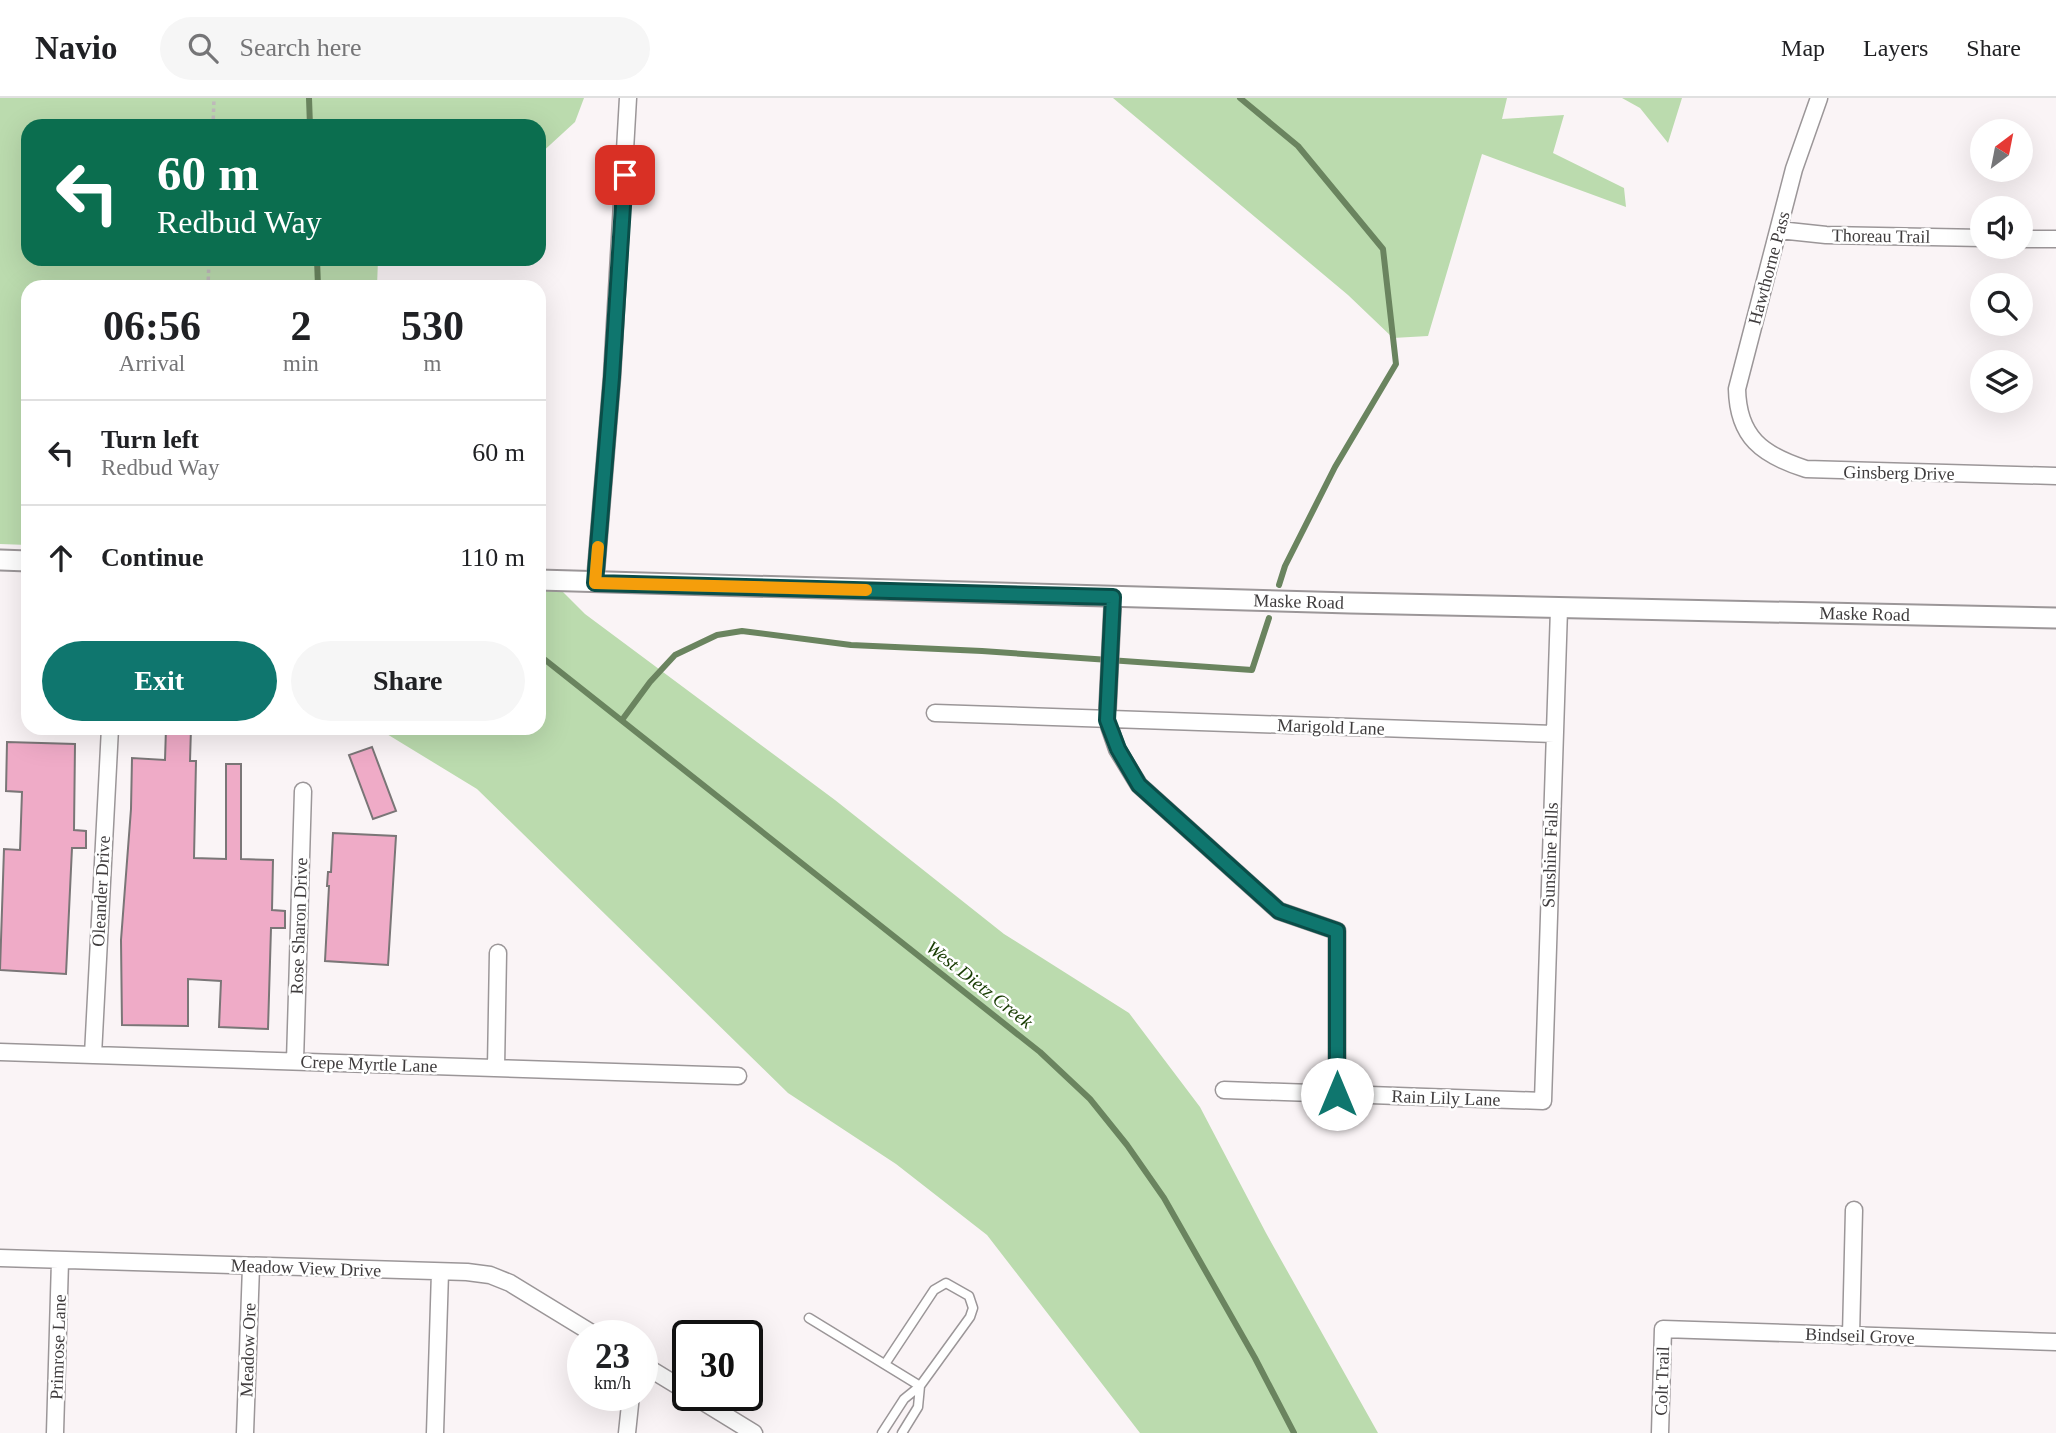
<!DOCTYPE html>
<style>
:root{--surface:#fff;--page:#f6f6f6;--text:#202124;--muted:#757577;--line:#e0e0e0;--accent:#0f766e}
body{margin:0;font-family:"Times New Roman",serif;background:var(--page);color:var(--text);height:100vh;display:flex;flex-direction:column;font-size:26px;white-space:nowrap}
*{box-sizing:border-box;margin:0}
p{font-size:23px;color:var(--muted)}
.icon{flex:none;width:38px;height:38px;fill:none;stroke:currentColor;stroke-width:2;stroke-linecap:round;stroke-linejoin:round}
.map{position:relative;flex:1;overflow:hidden}
.panel{position:absolute;left:21px;top:182px;width:525px;height:455px;display:flex;flex-direction:column;background:var(--surface);border-radius:21px;box-shadow:0 7px 28px #0002}
.panel>*{flex:none}
.hud{position:absolute;left:21px;top:21px;width:525px;height:147px;border-radius:21px;box-shadow:0 7px 28px #0002;background:#0b6e4f;color:#fff;overflow:hidden}
.needle{width:46px;rotate:32deg}
.buttons{position:absolute;left:1970px;top:21px;display:grid;gap:14px}
.buttons a{display:grid;place-items:center;width:63px;height:63px;border-radius:50%;background:var(--surface);box-shadow:0 7px 28px #0002;font-size:35px}
.speed{position:absolute;left:567px;top:1222px;display:flex;gap:14px;font-size:35px;font-weight:700;text-align:center}
.speed>*{display:grid;place-content:center;width:91px;height:91px;border-radius:50%;background:var(--surface);box-shadow:0 7px 28px #0002;line-height:1}
.speed small{font-size:18px;font-weight:400}
.speed .limit{border:4px solid #111;border-radius:10px;background:#fff;color:#111}
.pin{position:absolute;display:grid;place-items:center;width:60px;height:60px;color:#fff;margin:-30px;border-radius:14px;box-shadow:0 4px 10px #0006}
.me{position:absolute;width:77px;margin:-38px;rotate:0deg;stroke-linejoin:round;filter:drop-shadow(0 0 5px #0008)}
.turn{display:flex;align-items:center;gap:24px;height:147px;padding:0 21px;font-size:32px}
.turn .icon{width:91px;height:91px;stroke-width:2.5}
.turn b{display:block;font-size:49px;line-height:60px}
.eta{display:flex;justify-content:space-evenly;align-items:center;height:119px;text-align:center}
.eta b{font-size:42px;font-weight:600;line-height:49px}
.button{display:flex;gap:14px;margin-top:auto;padding:14px 21px}
.button a{flex:1;height:80px;border-radius:42px;background:var(--accent);color:#fff;font-size:28px;font-weight:600;line-height:80px;text-align:center}
.button a+a{background:var(--page);color:var(--text)}
ul{padding:0;list-style:none}
li{display:flex;align-items:center;gap:21px;height:105px;padding:0 21px;border-top:2px solid var(--line)}
li div{flex:1}
li b{display:block;font-size:26px}
li em{font-style:normal}
header{display:flex;align-items:center;gap:42px;box-sizing:border-box;height:98px;padding:0 35px;background:var(--surface);border-bottom:2px solid var(--line)}
header strong{font-size:33px}
nav{display:flex;gap:38px;margin-inline-start:auto;font-size:24px}
.search{width:490px;height:63px;background:var(--page);display:flex;align-items:center;gap:18px;box-sizing:border-box;padding:0 24px;border-radius:38px;color:var(--muted);font-size:26px}
.map>svg:first-child{display:block}
.green{fill:#bbdbae}
.lines{fill:none;stroke-linecap:round;stroke-linejoin:round}
.stream{stroke:#6a845f;stroke-width:6}
.building{fill:#efabc7;stroke:#7a7677;stroke-width:2}
.service-casing{stroke:#9b9698;stroke-width:11}
.minor-casing{stroke:#9b9698;stroke-width:19}
.tertiary-casing{stroke:#9b9698;stroke-width:23}
.path{stroke:#bfbabb;stroke-width:3.5;stroke-dasharray:3.5 3.5;stroke-linecap:butt}
.service{stroke:#fff;stroke-width:8}
.minor{stroke:#fff;stroke-width:16}
.tertiary{stroke:#fff;stroke-width:19}
.route-casing{stroke:#0a4d48;stroke-width:18}
.route{stroke:#0f766e;stroke-width:12}
.slow{stroke:#f59e0b;stroke-width:12}
.labels{text-anchor:middle;stroke-width:5;stroke-linejoin:round;paint-order:stroke}
.street-label{font-size:18px;fill:#3f3c3d;stroke:#fff}
.water-label{font-size:19px;font-style:italic;fill:#173b01;stroke:#fff}
</style>
<header>
<strong>Navio</strong>
<div class="search"><svg class="icon" aria-label="search" viewBox="0 0 24 24"><circle cx="10" cy="10" r="6"/><path d="M15 15l6 6"/></svg>Search here</div>
<nav><a>Map</a><a>Layers</a><a>Share</a></nav>
</header>
<div class="map">
<svg width="2056" height="1335" viewBox="0 0 2056 1335">
<rect width="100%" height="100%" fill="#faf4f6"/>
<!-- green -->
<path class="green" d="M0,0H584L575,24L539,57V28H395L391,25L390,28H28V161H378L377,189H28V447L0,446Z
M1113,0H1507L1502,21L1564,17L1553,55L1624,90L1626,109L1482,56L1428,238L1393,240L1348,197Z
M1622,0H1682L1668,45L1640,10Z
M539,470L585,516L835,702L1004,836L1129,915L1200,1009L1266,1135L1378,1335H1140L987,1137L896,1066L788,995L477,691L377,630H539Z"/>
<g class="lines">
<!-- stream -->
<path class="stream" d="M309,0L310,28
M1240,0L1298,48L1383,151L1396,266L1335,369L1285,468L1279,487
M317,161L318,189
M539,557L1040,954L1090,1001L1127,1047L1164,1100L1255,1260L1294,1335
M622,622L650,584L675,557L717,537L742,533L851,547L982,553L1252,572L1269,520"/>
</g>
<!-- building -->
<path class="building" d="M166,630H191L190,663H196L194,760L226,761V666H241V761L273,762L272,812L285,813V830H271L268,931L219,929L221,883L188,881V928L122,927L121,842L131,711L132,660L165,662Z
M7,644L75,646L74,732L86,733V750H72L66,876L0,872L4,751L20,752L22,694L6,693Z
M372,649L396,713L373,721L349,657Z
M333,735L396,738L388,867L325,863L329,788H327L328,774H331Z"/>
<g class="lines">
<!-- service casing -->
<g class="service-casing">
<path id="service" d="M809,1220L920,1288
M882,1335L904,1301L920,1288L970,1219L973,1210L969,1198L946,1185L934,1192L885,1266
M902,1335L918,1309L920,1288"/>
</g>
<!-- minor casing -->
<g class="minor-casing">
<path id="minor" d="M1819,0L1794,71L1737,291C1738,339 1762,357 1806,371L2056,378
M1779,132L1826,137L1983,140
M2021,141H2056
M595,485L612,279L628,0
M1113,499L1107,622L1117,651L1139,687L1279,813L1337,833V996
M935,615L1554,636
M0,954L738,978
M93,957L110,630
M295,963L303,693
M496,970L498,855
M1224,992L1543,1003L1559,511
M0,1160L467,1174L490,1177L510,1185L595,1237
M1851,1238L1854,1112
M642,1266L688,1294
M692,1297L754,1335
M55,1335L60,1163
M245,1335L251,1169
M435,1335L440,1174
M627,1335L631,1297
M1660,1335L1663,1231L2056,1244"/>
</g>
<!-- tertiary casing -->
<g class="tertiary-casing">
<g id="tertiary">
<path d="M0,462L28,463"/>
<path id="s1" d="M539,482L1350,505L2056,520"/>
</g>
</g>
<!-- path -->
<path class="path" d="M213,28L214,0
M208,189L209,161"/>
<!-- service -->
<use href="#service" class="service"/>
<!-- minor -->
<use href="#minor" class="minor"/>
<!-- tertiary -->
<use href="#tertiary" class="tertiary"/>
</g>
<g class="lines">
<!-- route casing -->
<g class="route-casing">
<path id="route" d="M625,77L612,279L595,485L1113,499L1107,622L1118,651L1139,687L1279,813L1337,833V996"/>
</g>
<!-- route -->
<use href="#route" class="route"/>
<!-- slow -->
<path class="slow" d="M598,449L595,485L866,492"/>
</g>
<g class="labels">
<!-- street labels -->
<g class="street-label">
<text transform="translate(1881 138) rotate(1)" y="6">Thoreau Trail</text>
<text transform="translate(1769 170) rotate(-75)" y="6">Hawthorne Pass</text>
<text transform="translate(1899 375) rotate(1)" y="6">Ginsberg Drive</text>
<text dy="6" stroke="none"><textPath href="#s1" startOffset="760">Maske Road</textPath></text>
<text dy="6" stroke="none"><textPath href="#s1" startOffset="1326">Maske Road</textPath></text>
<text transform="translate(1331 629) rotate(2)" y="6">Marigold Lane</text>
<text transform="translate(1550 757) rotate(-88)" y="6">Sunshine Falls</text>
<text transform="translate(101 793) rotate(-87)" y="6">Oleander Drive</text>
<text transform="translate(299 828) rotate(-88)" y="6">Rose Sharon Drive</text>
<text transform="translate(369 966) rotate(2)" y="6">Crepe Myrtle Lane</text>
<text transform="translate(1446 1000) rotate(2)" y="6">Rain Lily Lane</text>
<text transform="translate(306 1170) rotate(2)" y="6">Meadow View Drive</text>
<text transform="translate(1860 1238) rotate(2)" y="6">Bindseil Grove</text>
<text transform="translate(58 1249) rotate(-88)" y="6">Primrose Lane</text>
<text transform="translate(248 1252) rotate(-88)" y="6">Meadow Ore</text>
<text transform="translate(1662 1283) rotate(-88)" y="6">Colt Trail</text>
</g>
<!-- water labels -->
<g class="water-label">
<text transform="translate(980 886) rotate(38)" y="7">West Dietz Creek</text>
</g>
</g>
</svg>
<div class="buttons">
<a><svg class="needle" viewBox="-14 -14 28 28"><path d="M0-13l5 13h-10z" fill="#e53935"/><path d="M0 13l5-13h-10z" fill="#757577"/></svg></a>
<a><svg class="icon" aria-label="sound" viewBox="0 0 24 24"><path d="M4 9h4l5-4v14l-5-4H4zM17 9q2 3 0 6"/></svg></a>
<a><svg class="icon" aria-label="search" viewBox="0 0 24 24"><circle cx="10" cy="10" r="6"/><path d="M15 15l6 6"/></svg></a>
<a><svg class="icon" aria-label="layers" viewBox="0 0 24 24"><path d="M12 4l9 5-9 5-9-5zM3 14l9 5 9-5"/></svg></a>
</div>
<div class="speed"><div>23<small>km/h</small></div><div class="limit">30</div></div>
<div class="pin" style="left:625px;top:77px;background:#d93025"><svg class="icon" aria-label="arrive" viewBox="0 0 24 24"><path d="M6 21V4h12l-3 4 3 4H6"/></svg></div>
<svg class="me" style="left:1337px;top:996px" viewBox="-20 -20 40 40"><circle r="19" fill="#fff"/><path d="M0-13L10 11 0 6-10 11z" fill="#0f766e"/></svg>
<div class="hud">
<div class="turn"><svg class="icon" aria-label="left" viewBox="0 0 24 24"><path d="M17 20v-9H6M10 6l-5 5 5 5"/></svg><div><b>60 m</b>Redbud Way</div></div>
</div>
<section class="panel">
<div class="eta">
<div><b>06:56</b><p>Arrival</p></div>
<div><b>2</b><p>min</p></div>
<div><b>530</b><p>m</p></div>
</div>
<ul>
<li><svg class="icon" aria-label="left" viewBox="0 0 24 24"><path d="M17 20v-9H6M10 6l-5 5 5 5"/></svg><div><b>Turn left</b><p>Redbud Way</p></div><em>60 m</em></li>
<li><svg class="icon" aria-label="ahead" viewBox="0 0 24 24"><path d="M12 20V5M6 11l6-6 6 6"/></svg><div><b>Continue</b></div><em>110 m</em></li>
</ul>
<div class="button"><a>Exit</a><a>Share</a></div>
</section>
</div>
